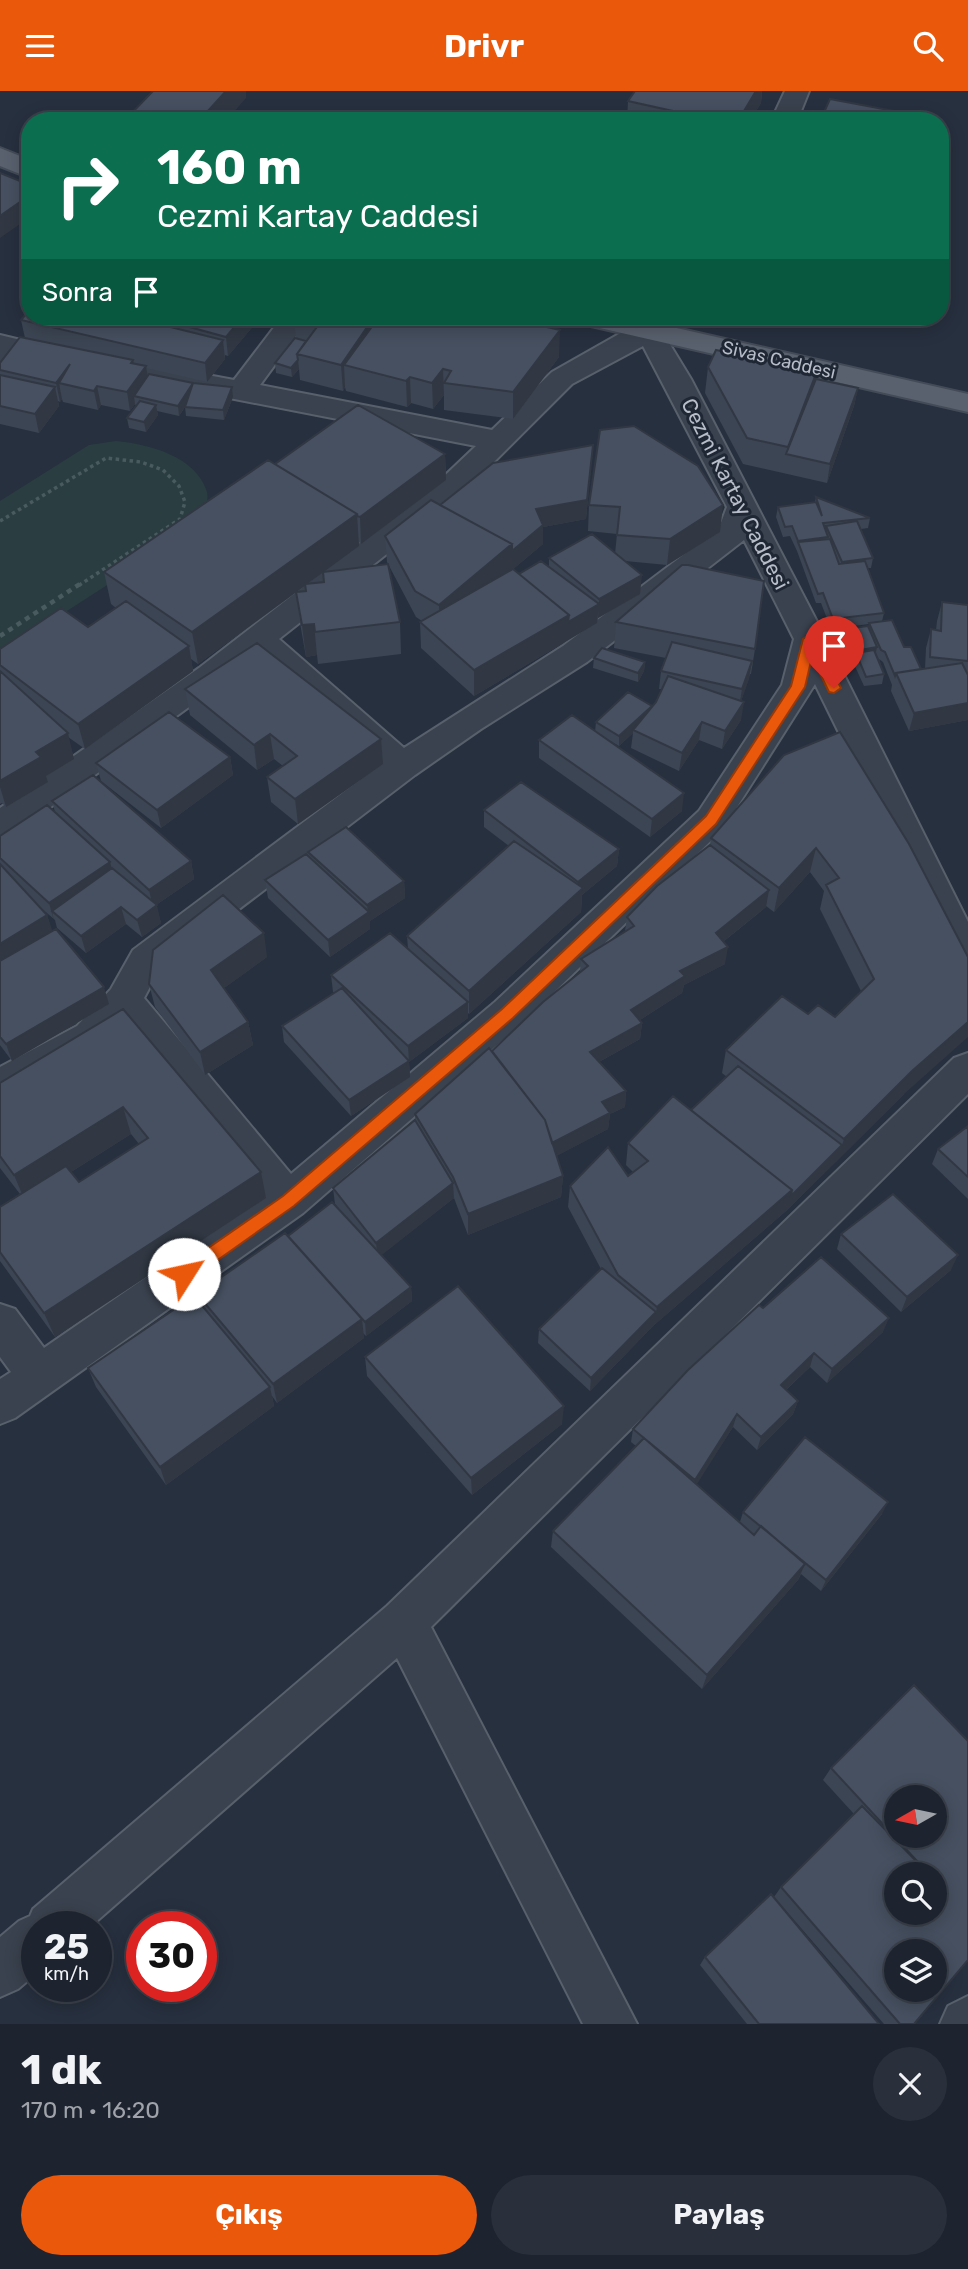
<!DOCTYPE html>
<html lang="tr">
<meta charset="utf-8">
<style>
:root{--surface:#1d242f;--page:#2a303b;--text:#f1f3f6;--muted:#a0a4aa;--line:#3b414b;--accent:#ea580c}
body{margin:0;font-family:Rubik,sans-serif;background:var(--page);color:var(--text);height:100vh;display:flex;flex-direction:column;font-size:26px;white-space:nowrap}
*{box-sizing:border-box;margin:0}
p{font-size:23px;color:var(--muted)}
.icon{flex:none;width:38px;height:38px;fill:none;stroke:currentColor;stroke-width:2;stroke-linecap:round;stroke-linejoin:round}
.map{position:relative;height:1933px;overflow:hidden}
.panel{display:flex;flex-direction:column;background:var(--surface);flex:1}
.panel>*{flex:none}
.top-card{position:absolute;left:21px;top:21px;width:928px;height:214px;border-radius:28px;box-shadow:0 4px 18px #0003,0 0 0 2px var(--line);background:#0b6e4f;color:#fff;overflow:hidden}
.needle{width:46px;rotate:261deg}
.fabs{position:absolute;left:884px;top:1694px;display:grid;gap:14px}
.fabs a{display:grid;place-items:center;width:63px;height:63px;border-radius:50%;background:var(--surface);box-shadow:0 4px 18px #0003,0 0 0 2px var(--line);font-size:35px}
.speed{position:absolute;left:21px;top:1820px;display:flex;gap:14px;font-size:35px;font-weight:700;text-align:center}
.speed>*{display:grid;place-content:center;width:91px;height:91px;border-radius:50%;background:var(--surface);box-shadow:0 4px 18px #0003,0 0 0 2px var(--line);line-height:1}
.speed small{font-size:18px;font-weight:400}
.speed .limit{border:10px solid #d22;background:#fff;color:#111}
.pin{position:absolute;display:grid;place-items:center;width:60px;height:60px;color:#fff;margin:-72px -30px;border-radius:50% 50% 50% 0;rotate:-45deg;box-shadow:0 0 7px #0007}
.pin .icon{rotate:45deg}
.me{position:absolute;width:77px;margin:-38px;rotate:55deg;stroke-linejoin:round;filter:drop-shadow(0 0 5px #0008)}
.turn{display:flex;align-items:center;gap:24px;height:147px;padding:0 21px;font-size:32px}
.turn .icon{width:91px;height:91px;stroke-width:2.5}
.turn b{display:block;font-size:49px;line-height:60px}
.then{display:flex;align-items:center;height:66px;padding:0 21px;background:#0003;gap:14px;font-size:26px}
.round{display:grid;place-items:center;flex:none;width:74px;height:74px;border-radius:37px;background:var(--page)}
.summary{display:flex;align-items:center;justify-content:space-between;height:119px;padding:0 21px}
h1{font-size:42px;font-weight:700;line-height:52px}
.action{display:flex;gap:14px;margin-top:auto;padding:14px 21px}
.action a{flex:1;height:80px;border-radius:42px;background:var(--accent);color:#fff;font-size:28px;font-weight:700;line-height:80px;text-align:center}
.action a+a{background:var(--page);color:var(--text)}
header{display:flex;justify-content:space-between;align-items:center;height:91px;padding:0 21px;background:var(--accent);color:#fff;font-size:32px;font-weight:700}
.map>svg:first-child{display:block}
.green{fill:#2a3e41}
.lines{fill:none;stroke-linecap:round;stroke-linejoin:round}
.minor-casing{stroke:#58606c;stroke-width:4}
.major-casing{stroke:#444b58;stroke-width:4}
.path-far1{stroke:#495b5f;stroke-width:3.5;stroke-dasharray:3.5 3.5;stroke-linecap:butt}
.path{stroke:#495b5f;stroke-width:4.5;stroke-dasharray:5 5;stroke-linecap:butt}
.minor{fill:#3a424f;fill-rule:evenodd}
.major{fill:#59616e;fill-rule:evenodd}
.wall{fill:#3c4553;fill-rule:evenodd}
.shaded-wall{fill:#313843}
.building{fill:#465060;stroke:#313843;stroke-width:2;fill-rule:evenodd}
.route{fill:#ea580c;stroke:#983908;stroke-width:2}
.labels{text-anchor:middle;stroke-width:6;stroke-linejoin:round;paint-order:stroke}
.far-street-label{font-size:18px;fill:#b7bdc9;stroke:#1f2734}
.street-label{font-size:21px;fill:#b7bdc9;stroke:#1f2734}
</style>
<header><svg class="icon" aria-label="menu" viewBox="0 0 24 24"><path d="M4 6h16M4 12h16M4 18h16"/></svg>Drivr<svg class="icon" aria-label="search" viewBox="0 0 24 24"><circle cx="10" cy="10" r="6"/><path d="M15 15l6 6"/></svg></header>
<div class="map">
<svg width="968" height="1933" viewBox="0 0 968 1933">
<rect width="100%" height="100%" fill="#27303f"/>
<!-- green -->
<path class="green" d="M116,350C148,353 196,365 207,401C209,410 204,424 202,433L0,563V410L89,354Z"/>
<g class="lines">
<!-- minor casing -->
<g class="minor-casing">
<path id="minor" d="M785,0H809L797,30H771Z
M282,226H310L260,294L492,339L552,281L649,226H680L663,242L691,288L826,548L968,831V883L955,878L815,593L723,738L521,933L303,1122L15,1327L0,1333V1288L11,1281L0,1266V1213L15,1218L44,1257L262,1106L123,936L105,957L0,1011V976L77,935L111,898L133,859L380,674L258,566L12,744L0,748V717L199,577L437,392L476,355L96,281L86,278L82,272L86,266L96,263L234,289ZM643,255L727,416L719,437L563,555L404,657L279,548L459,406L572,293ZM744,449L794,548L782,594L699,720L495,911L291,1083L144,907L159,879L415,684L481,638L587,571Z
M0,244L25,250L29,256L10,274L0,277Z
M968,962V1003L431,1536L637,1933H583L397,1567L90,1836H37V1882L18,1898L0,1906V1846L19,1830L30,1825L33,1818L387,1515L954,967Z
M968,1905V1933H940L948,1915Z"/>
</g>
<!-- major casing -->
<g class="major-casing">
<path id="major" d="M0,57L30,69V87L0,75Z
M577,226H628L968,303V321L591,235L581,232Z"/>
</g>
<!-- path-far1 -->
<path class="path-far1" d="M0,430L106,367L141,371L163,379L179,395L185,411L180,428L78,495"/>
<!-- path -->
<path class="path" d="M0,545L80,493"/>
<!-- minor -->
<use href="#minor" class="minor"/>
<!-- major -->
<use href="#major" class="major"/>
</g>
<!-- wall -->
<path class="wall" d="M635,0H762L761,12L750,30H627L628,10Z
M128,226H254L255,233L228,265L225,264V268L207,291L146,277L148,286L232,296L233,306L224,329L186,325L185,316L179,325L157,320L158,324L146,341L129,337L127,327L136,315L135,313L130,320L101,314L98,319L63,311L62,308L60,311L58,310L59,315L39,342L0,333V272L25,247L21,229H128Z
M294,227L559,266L513,328L444,319V304L433,318L411,312L407,316L346,300L345,296L343,300L300,289L299,278L292,286L276,282L275,272L296,247Z
M708,276L816,288L858,297L854,315L827,392L743,373L705,302Z
M600,339L720,441L667,474L625,470L640,503L598,527L597,532L474,605L421,557L420,531L422,530L416,526L387,471L385,445L440,414L593,354L586,428L543,436V453L512,479L519,483L549,476V467L615,463L617,443L588,440L589,414Z
M445,363L446,389L361,453L359,451V455L324,480L400,531L401,563L318,573L317,564L306,566L300,532L296,501L305,500V495L198,573L191,568L193,580L85,658L68,646L74,668L46,685L48,691L6,716L2,712L0,713V558L88,536L116,517L111,513L104,481L275,373ZM323,481L324,491L307,493Z
M816,406L870,427L868,437L861,438L873,467L871,477H867L884,522L882,530L921,578H925L926,557L931,538L936,539L937,530L942,511L968,514V629L909,640L891,600L892,594L883,571L879,568L884,583L882,593L864,595L853,571L854,569H853L843,548L845,538L868,537L869,533L831,538L821,512H816L797,460L790,445L783,446L776,426L778,416L815,411Z
M616,531L755,558L751,583H750L741,610V629L722,658L699,649L679,680L631,657L633,642L619,655L597,642L682,720L650,746L539,667V649L595,641L596,631L652,615L656,611L662,598H659L661,580L666,567L614,557Z
M594,567L645,571L644,580L638,591L593,577Z
M185,598L381,648L383,673L298,733L271,711L267,686L283,675L274,668L257,679L190,624Z
M840,641L904,1003L786,1120L653,1235L590,1300L538,1252L539,1238L601,1178L568,1116L570,1095L628,1085L633,1081L626,1074L628,1052L691,1019L727,986L722,982L726,959L808,923L835,926L861,900L820,818L824,800L810,781L774,821L766,815V816L723,851L725,873L684,894L682,902L640,929L642,932L640,948L599,971L626,1000L625,1016L610,1023L608,1038L556,1065L563,1085L561,1106L468,1144L454,1107L381,1164L411,1196L412,1210L366,1245L363,1242L364,1247L277,1312L272,1305L274,1315L166,1394L96,1296L88,1277L200,1213L197,1203L288,1146L344,1124L335,1113L333,1097L415,1029V1023L492,960L580,881L581,868L625,840L627,826L710,754L711,747Z
M230,666L233,684L161,737L101,690L96,672Z
M52,710L191,770L194,788L156,814L161,832L142,846L126,833L86,862L57,837L55,829L41,817L47,824L52,841L109,913L12,970L0,954V745L55,721Z
M484,719L619,758L617,775L582,804L581,821L469,923L468,922V927L409,971L410,986L351,1025L284,951L282,935L335,902L333,901L331,884L408,858L407,845L509,755L484,736Z
M308,761L404,790L405,807L370,830V838L330,866L268,807L265,789L308,765Z
M267,866L224,897L248,931L253,954L205,984L155,916L149,893Z
M123,918L266,1107L55,1246L0,1170V1116L20,1103L0,1077V992ZM131,1043L139,1053L79,1091L71,1081Z
M968,1035V1108L932,1073L938,1058Z
M841,1143L951,1179L901,1221L837,1158Z
M763,1217L883,1241L827,1292L810,1276L786,1299L798,1310L793,1323L757,1359L733,1336L696,1393L740,1431L743,1421L882,1423L821,1500L801,1483L798,1489L702,1598L551,1456L553,1440L636,1355L631,1351L633,1338Z
M365,1266L562,1333L472,1404L367,1285Z
M914,1594V1933H884L774,1806L781,1796L854,1723L823,1689L831,1677Z
M705,1866L879,1933H747L700,1874Z"/>
<!-- shaded-wall -->
<path class="shaded-wall" d="M226,0H246V7L226,30H199Z
M756,0H762L761,12L750,30H738Z
M30,104V126L0,147V125Z
M243,226H254L255,233L228,265L226,246Z
M374,226H394L344,274L345,296L343,300L341,274Z
M560,239L559,266L513,328V301Z
M223,249L225,268L207,291L205,272Z
M133,269L137,287L146,275L149,294L134,305L135,313L130,320L127,301L131,272Z
M298,269L299,278L292,286L291,277Z
M70,273L59,292L62,308L60,311L56,292Z
M443,278L444,304L433,318L432,292Z
M817,280L813,307L786,363L788,356Z
M410,286L411,312L407,316L406,290Z
M193,292L194,302L179,325L178,315Z
M97,295L101,314L98,319L94,300Z
M55,296L59,315L39,342L35,323Z
M232,296L233,306L224,329L223,319Z
M858,297L854,315L827,392L830,373Z
M156,314L158,324L146,341L144,331Z
M593,354L586,428L543,436V453L440,540L439,514L512,453L536,418Z
M445,363L446,389L361,453L360,426Z
M723,414L720,441L667,474L670,448Z
M357,423L359,455L198,573L192,541Z
M642,484L640,503L598,527L599,508Z
M599,513L597,532L474,605V579L569,524Z
M314,533L317,564L306,566L302,534Z
M189,555L193,580L85,658L78,633Z
M877,556L875,566L856,562L854,569H853L855,560Z
M752,570L749,588L739,616L742,598Z
M645,571L644,580L638,591V582Z
M744,611L741,629L722,658L725,640Z
M968,612V629L909,640L914,622Z
M652,615L633,639V642L619,655V645Z
M702,631L699,649L679,680L682,662Z
M68,642L74,668L46,685L48,691L6,716L0,696V690L36,661Z
M270,643L274,668L257,679L254,654Z
M381,648L383,673L298,733L295,708Z
M230,666L233,684L161,737L157,719Z
M684,702L682,720L650,746L652,728Z
M816,757L810,781L774,821L779,797Z
M619,758L617,775L582,804L581,821L469,923V900L577,803L578,791Z
M191,770L194,788L153,816L149,799Z
M110,771L115,788L52,820L54,830L49,812Z
M404,790L405,807L370,830V838L330,866L328,849L368,822L367,814Z
M769,799L766,816L713,859L716,842Z
M157,814L161,832L142,846L137,829Z
M121,816L126,833L86,862L81,845Z
M47,824L55,848L0,882V853Z
M264,842L267,866L216,903L211,879Z
M728,856L725,873L684,894L682,902L629,936L631,919L680,880Z
M104,896L109,913L12,970L6,953Z
M468,911V927L409,971L408,955Z
M248,931L253,954L205,984L200,961Z
M968,931V946L904,1003L837,1070L844,1048L912,980Z
M642,932L640,948L588,977L590,961Z
M409,970L410,986L351,1025L349,1009Z
M626,1000L625,1016L610,1023L608,1038L549,1069L550,1053L602,1011Z
M123,1016L131,1043L25,1110L14,1084Z
M842,1054L837,1070L786,1120L653,1235L590,1300L591,1287L656,1221L657,1216Z
M261,1081L266,1107L55,1246L44,1222Z
M563,1085L561,1106L468,1144V1123Z
M453,1092L454,1107L378,1167L376,1152Z
M958,1164L951,1179L901,1221L907,1206Z
M411,1196L412,1210L366,1245L365,1231Z
M889,1227L883,1241L827,1292L832,1278Z
M362,1228L364,1247L277,1312L273,1293Z
M814,1262L810,1276L776,1308L781,1294Z
M270,1296L274,1315L166,1394L160,1376Z
M798,1310L793,1323L757,1359L761,1346Z
M564,1315L562,1333L472,1404L471,1387Z
M737,1323L733,1336L692,1401L695,1389Z
M888,1411L882,1423L821,1500L826,1489Z
M805,1473L798,1489L702,1598L707,1584Z"/>
<!-- building -->
<path class="building" d="M153,0H226L199,30H124Z
M635,0H756L738,30H718L628,10Z
M830,8L942,29L940,34V30H820Z
M0,82L30,94V104L0,125Z
M30,218V226H114L128,229L130,226L223,249L205,272L21,229Z
M153,226H243L226,246Z
M294,226H374L341,274L297,263L319,233L294,227Z
M379,226H503L560,239L513,301L444,292L451,280L443,278L432,292L410,286L406,290L344,274Z
M20,246L133,269L131,272L146,275L127,301L97,295L94,300L59,292L70,273L56,292L0,279V272Z
M295,247L306,250L297,263L298,269L291,277L275,272Z
M716,259L817,280L788,356L747,347L708,276Z
M149,283L193,292L178,315L134,305Z
M0,284L55,296L35,323L0,315Z
M816,288L858,297L830,373L786,363Z
M193,292L232,296L223,319L185,316Z
M140,310L156,314L144,331L127,327Z
M358,314L445,363L360,426L357,425V423L275,373Z
M634,335L698,375L723,414L670,448L617,444L620,416L589,414L600,339Z
M593,354L587,409L536,418L543,434L512,460V453L440,414L493,372Z
M268,369L357,423L192,541L104,481Z
M816,406L870,427L823,432L828,446L798,450L792,435L785,436L778,416L816,411L822,425Z
M431,409L512,453L439,514L415,500L385,445Z
M857,430L873,467L842,471L826,435Z
M592,443L642,484L599,508L549,467Z
M830,448L839,473L865,470L884,522L833,528L823,502L818,503L798,451Z
M541,470L599,513L568,531L569,524L519,483Z
M388,473L400,531L315,541L314,533L302,534L296,501L306,500L305,493L324,491L323,481Z
M682,474H688L764,490L755,558L616,531Z
M513,478L569,524L474,579L420,531Z
M126,510L189,555L78,633L0,574V558L61,517L88,536Z
M942,511L968,514V570L930,566L931,538L941,540Z
M892,529L904,556H911L921,578L896,582L895,585L885,561L881,559L869,532Z
M868,535L877,556L855,560L845,538Z
M672,551L752,570L742,598L661,580Z
M257,552L381,648L295,708L267,686L297,665L270,643L254,654L185,598Z
M602,557L645,571L638,582L594,567Z
M874,559L884,583L866,586L856,562Z
M962,572L968,584V612L914,622L896,582Z
M0,580L68,642L36,661L41,666L0,690Z
M668,585L744,611L725,640L702,631L682,662L633,639L656,611Z
M628,601L652,615L619,645L596,631Z
M169,621L230,666L157,719L96,672Z
M572,624L684,702L652,728L539,649Z
M840,641L909,753L968,866V931L912,980L844,1048L726,959L782,905L808,923L818,914L835,926L874,888L826,794L839,787L816,757L779,797L711,747L784,664Z
M93,684L191,770L149,799L52,710Z
M521,691L619,758L578,791L484,719Z
M47,714L110,771L49,812L0,767V745Z
M346,736L404,790L367,814L308,761Z
M514,750L583,797L469,900L407,845Z
M710,754L769,799L716,842L728,856L680,880L685,885L631,919L642,932L590,961L626,1000L602,1011L610,1022L552,1052L545,1029L492,960L543,911L588,875L581,868L634,835L627,826L657,795Z
M306,763L369,821L328,849L265,789Z
M0,773L47,824L0,853Z
M112,777L157,814L137,829L121,816L81,845L52,820Z
M223,804L264,842L211,879L248,931L200,961L149,893L153,859Z
M56,838L104,896L6,953L0,946V870Z
M390,842L468,911L408,955L331,884Z
M342,897L409,970L349,1009L282,935Z
M123,918L261,1081L44,1222L0,1161V1116L66,1075L79,1091L148,1047L123,1016L14,1084L0,1065V992Z
M489,957L545,1029L563,1085L468,1123L453,1086L415,1023Z
M738,975L842,1054L791,1105L792,1099L691,1019Z
M673,1005L792,1099L657,1216L618,1184L570,1095L608,1056L628,1085L648,1070L628,1052Z
M415,1029L453,1092L376,1152L333,1097Z
M968,1035V1086L938,1058Z
M893,1103L958,1164L907,1206L841,1143Z
M332,1111L411,1196L365,1231L288,1145Z
M285,1142L362,1228L273,1293L197,1203Z
M821,1166L889,1227L832,1278L814,1262L781,1294L798,1310L761,1346L737,1323L695,1389L633,1338L688,1279L759,1214L763,1217Z
M602,1177L656,1221L591,1287L539,1238Z
M458,1195L564,1315L471,1387L365,1266Z
M194,1205L270,1296L160,1376L88,1277Z
M805,1346L888,1411L826,1489L743,1421Z
M644,1347L754,1444L761,1435L805,1473L707,1584L553,1440Z
M914,1594L968,1650V1869L914,1933H900L781,1796L862,1715L929,1783H896V1822H934V1789L936,1791L934,1789V1783H929L831,1677ZM896,1706H934V1745H896ZM896,1860H934V1899H896Z
M771,1803L879,1933H759L705,1866Z"/>
<!-- route -->
<path class="route" d="M810,543L816,548L841,597L834,602L829,601L812,566L805,596L716,733L513,927L294,1115L191,1188H178L176,1183L178,1178L283,1105L502,918L706,725L791,595L803,548Z"/>
<g class="labels">
<!-- far-street labels -->
<g class="far-street-label">
<text transform="translate(779 269) rotate(13)" y="6">Sivas Caddesi</text>
</g>
<!-- street labels -->
<g class="street-label">
<text transform="translate(735 403) rotate(63)" y="7">Cezmi Kartay Caddesi</text>
</g>
</g>
</svg>
<div class="fabs">
<a><svg class="needle" viewBox="-14 -14 28 28"><path d="M0-13l5 13h-10z" fill="#e53935"/><path d="M0 13l5-13h-10z" fill="#a0a4aa"/></svg></a>
<a><svg class="icon" aria-label="search" viewBox="0 0 24 24"><circle cx="10" cy="10" r="6"/><path d="M15 15l6 6"/></svg></a>
<a><svg class="icon" aria-label="layers" viewBox="0 0 24 24"><path d="M12 4l9 5-9 5-9-5zM3 14l9 5 9-5"/></svg></a>
</div>
<div class="speed"><div>25<small>km/h</small></div><div class="limit">30</div></div>
<div class="pin" style="left:834px;top:597px;background:#d93025"><svg class="icon" aria-label="arrive" viewBox="0 0 24 24"><path d="M6 21V4h12l-3 4 3 4H6"/></svg></div>
<svg class="me" style="left:184px;top:1183px" viewBox="-20 -20 40 40"><circle r="19" fill="#fff"/><path d="M0-13L10 11 0 6-10 11z" fill="#ea580c"/></svg>
<div class="top-card">
<div class="turn"><svg class="icon" aria-label="right" viewBox="0 0 24 24"><path d="M7 20v-9h11M14 6l5 5-5 5"/></svg><div><b>160 m</b>Cezmi Kartay Caddesi</div></div>
<div class="then">Sonra<svg class="icon" aria-label="arrive" viewBox="0 0 24 24"><path d="M6 21V4h12l-3 4 3 4H6"/></svg></div>
</div>
</div>
<section class="panel">
<div class="summary"><div><h1>1 dk</h1><p>170 m · 16:20</p></div><a class="round"><svg class="icon" aria-label="close" viewBox="0 0 24 24"><path d="M6 6l12 12M18 6L6 18"/></svg></a></div>
<div class="action"><a>Çıkış</a><a>Paylaş</a></div>
</section>
